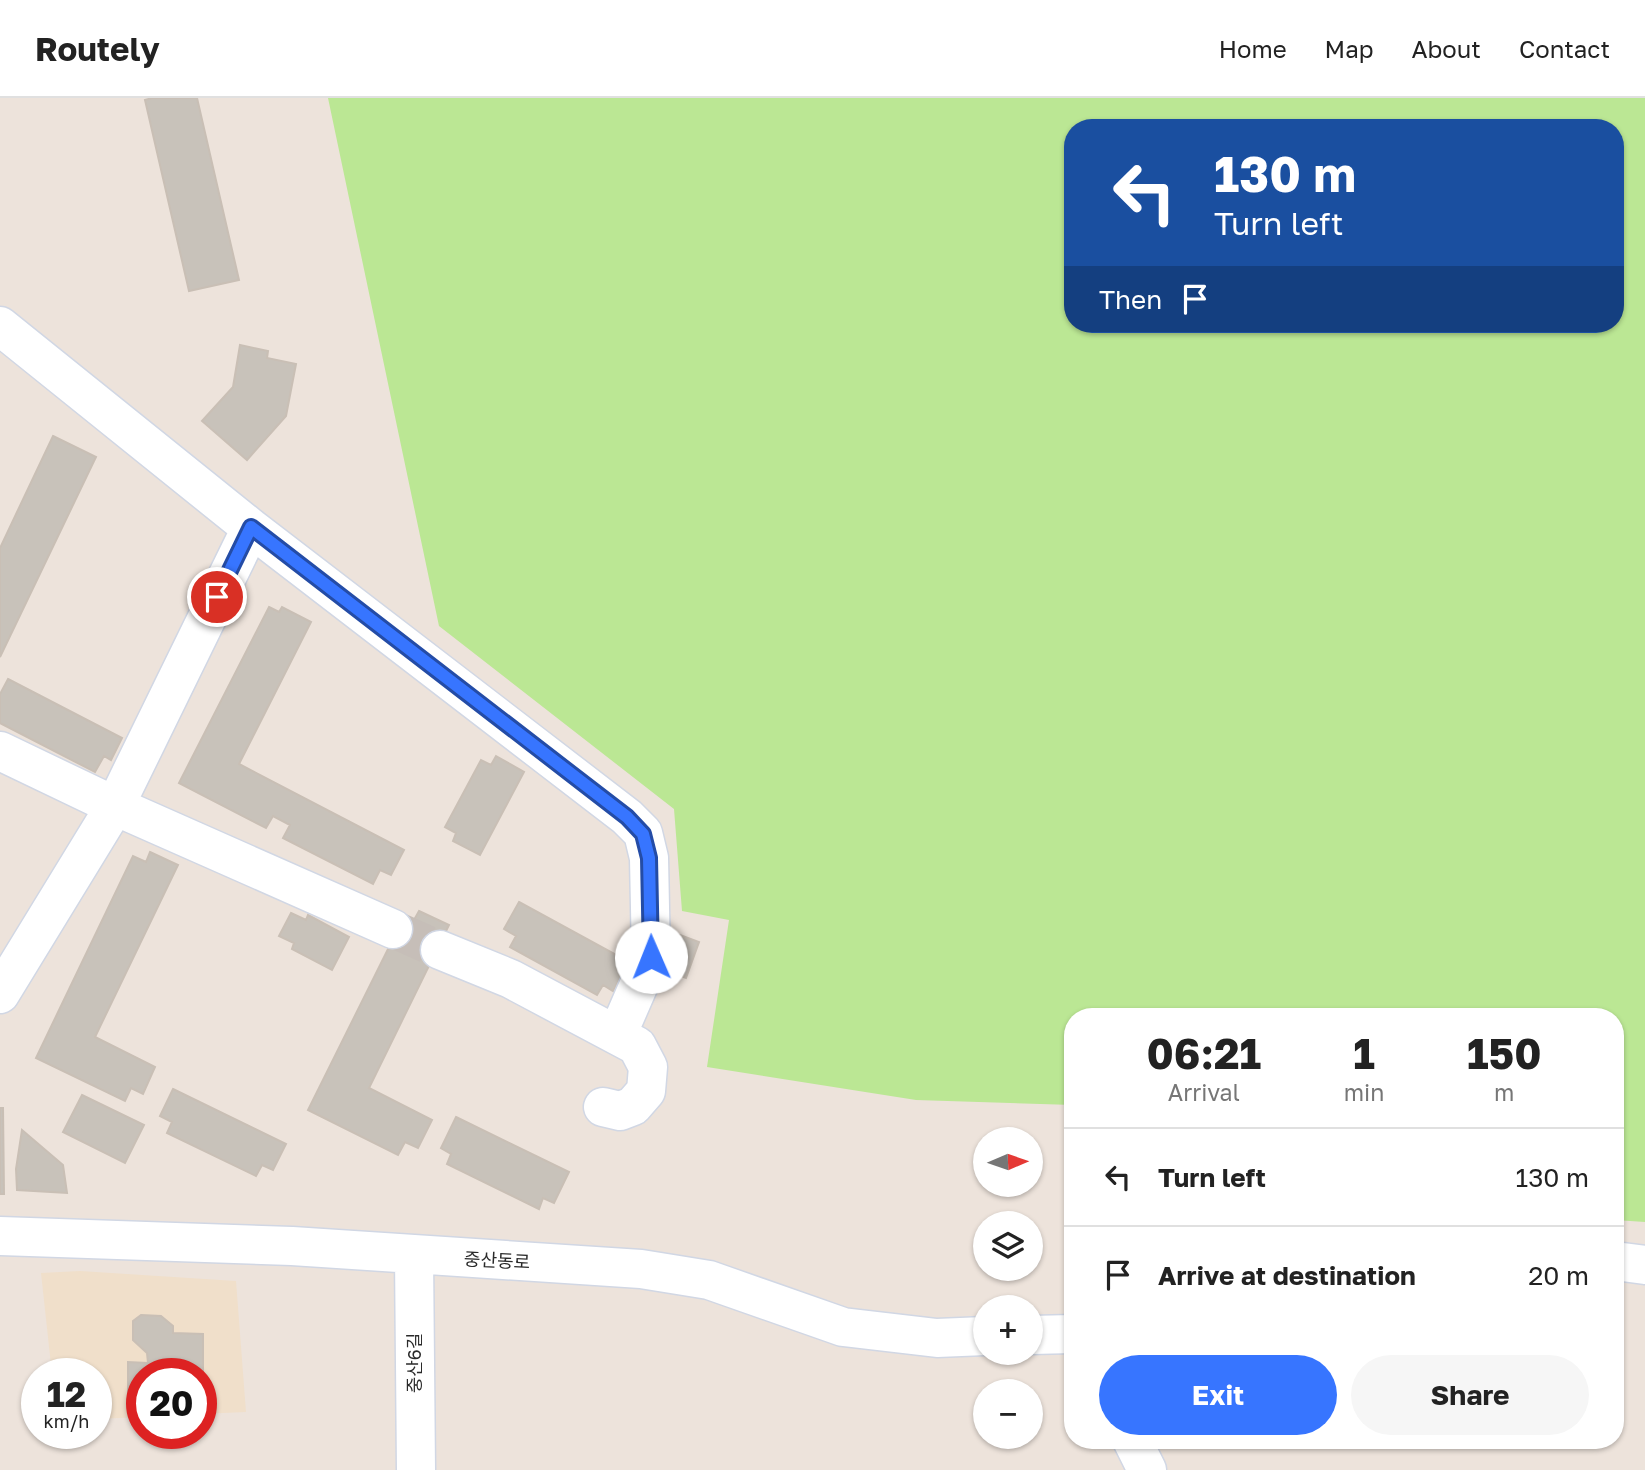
<!DOCTYPE html>
<meta charset="utf-8">
<style>
:root{--surface:#fff;--page:#f6f6f6;--text:#222;--muted:#767676;--line:#e0e0e0;--accent:#3775ff}
body{margin:0;font-family:"Golos Text","Noto Sans KR",sans-serif;background:var(--page);color:var(--text);height:100vh;display:flex;flex-direction:column;font-size:26px;white-space:nowrap}
*{box-sizing:border-box;margin:0}
p{font-size:23px;color:var(--muted)}
.icon{flex:none;width:38px;height:38px;fill:none;stroke:currentColor;stroke-width:2;stroke-linecap:round;stroke-linejoin:round}
.map{position:relative;flex:1;overflow:hidden}
.side{position:absolute;left:1064px;top:910px;width:560px;height:441px;display:flex;flex-direction:column;background:var(--surface);border-radius:28px;box-shadow:0 2px 5px #0004}
.side>*{flex:none}
.hud{position:absolute;left:1064px;top:21px;width:560px;height:214px;border-radius:28px;box-shadow:0 2px 5px #0004;background:#1a4fa0;color:#fff;overflow:hidden}
.needle{width:46px;rotate:88deg}
.buttons{position:absolute;left:973px;top:1029px;display:grid;gap:14px}
.buttons a{display:grid;place-items:center;width:70px;height:70px;border-radius:50%;background:var(--surface);box-shadow:0 2px 5px #0004;font-size:35px}
.speed{position:absolute;left:21px;top:1260px;display:flex;gap:14px;font-size:35px;font-weight:700;text-align:center}
.speed>*{display:grid;place-content:center;width:91px;height:91px;border-radius:50%;background:var(--surface);box-shadow:0 2px 5px #0004;line-height:1}
.speed small{font-size:18px;font-weight:400}
.speed .limit{border:10px solid #d22;background:#fff;color:#111}
.pin{position:absolute;display:grid;place-items:center;width:60px;height:60px;color:#fff;margin:-30px;border:4px solid #fff;border-radius:50%;box-shadow:0 2px 7px #0007}
.me{position:absolute;width:77px;margin:-38px;rotate:359deg;stroke-linejoin:round;filter:drop-shadow(0 0 5px #0008)}
.turn{display:flex;align-items:center;gap:24px;height:147px;padding:0 35px;font-size:32px}
.turn .icon{width:91px;height:91px;stroke-width:2.5}
.turn b{display:block;font-size:49px;line-height:60px}
.then{display:flex;align-items:center;height:66px;padding:0 35px;background:#0003;gap:14px;font-size:26px}
.eta{display:flex;justify-content:space-evenly;align-items:center;height:119px;text-align:center}
.eta b{font-size:42px;font-weight:700;line-height:49px}
.button{display:flex;gap:14px;margin-top:auto;padding:14px 35px}
.button a{flex:1;height:80px;border-radius:42px;background:var(--accent);color:#fff;font-size:28px;font-weight:700;line-height:80px;text-align:center}
.button a+a{background:var(--page);color:var(--text)}
ul{padding:0;list-style:none}
li{display:flex;align-items:center;gap:21px;height:98px;padding:0 35px;border-top:2px solid var(--line)}
li div{flex:1}
li b{display:block;font-size:26px}
li em{font-style:normal}
header{display:flex;align-items:center;gap:42px;box-sizing:border-box;height:98px;padding:0 35px;background:var(--surface);border-bottom:2px solid var(--line)}
header strong{font-size:33px}
nav{display:flex;gap:38px;margin-inline-start:auto;font-size:24px}
.map>svg:first-child{display:block}
.education{fill:#f0dfca}
.green{fill:#bbe794;fill-rule:evenodd}
.building{fill:#c8c2ba;stroke:#c9bfb5;stroke-width:2}
.lines{fill:none;stroke-linecap:round;stroke-linejoin:round}
.minor-tunnel{stroke:#c6beb8;stroke-width:38;stroke-dasharray:38 19;stroke-linecap:butt}
.minor-casing{stroke:#d1d7e4;stroke-width:41}
.minor{stroke:#fff;stroke-width:38}
.route-casing{stroke:#244ca6;stroke-width:18}
.route{stroke:#3775ff;stroke-width:12}
.labels{text-anchor:middle;stroke-width:7;stroke-linejoin:round;paint-order:stroke}
.street-label{font-size:18px;fill:#2a2a2a;stroke:#fff}
</style>
<header>
<strong>Routely</strong>
<nav><a>Home</a><a>Map</a><a>About</a><a>Contact</a></nav>
</header>
<div class="map">
<svg width="1645" height="1372" viewBox="0 0 1645 1372">
<rect width="100%" height="100%" fill="#ede3db"/>
<!-- education -->
<path class="education" d="M80,1173L236,1183L246,1314L201,1316V1276H142V1319L96,1321V1276H52L41,1175Z"/>
<!-- green -->
<path class="green" d="M328,0H1645V1124L1615,1122V919H1073V1007L916,1002L707,969L729,822L682,813L674,711L439,528ZM1073,30H1615V226H1073Z"/>
<!-- building -->
<path class="building" d="M152,0H197L239,182L189,193L145,2Z
M240,247L268,253L267,260L296,266L286,318L247,362L202,323L233,289Z
M53,338L96,359L0,559V450Z
M269,509L279,514L282,509L311,524L239,666L404,752L391,777L380,772L373,786L283,740L290,727L273,718L266,730L179,685Z
M8,581L122,640L111,662L104,658L95,674L0,625V596Z
M496,658L524,674L480,757L453,743L456,735L445,729L481,662L491,667Z
M150,754L178,767L95,939L155,969L143,996L131,990L125,1003L36,960L133,758L146,764Z
M519,804L629,864L613,893L603,887L597,897L510,849L516,838L504,831Z
M419,813L449,827L369,990L432,1022L418,1050L405,1044L398,1057L308,1012L405,817L414,822Z
M291,815L306,822L308,817L349,839L332,872L292,851L294,845L279,838Z
M680,837L699,844L686,880L667,873Z
M173,991L286,1046L273,1072L262,1067L256,1078L167,1035L172,1024L160,1018Z
M82,997L144,1027L125,1065L63,1034Z
M0,1010H3L4,1096H0Z
M456,1019L569,1074L554,1105L543,1100L539,1111L447,1066L451,1056L441,1050Z
M22,1032L63,1067L67,1095L17,1092L16,1071Z
M141,1217L161,1218L173,1228V1235L203,1236V1283L201,1276H142V1308H128V1264L148,1265L147,1255L133,1242V1223Z
M201,1286H211V1305H201Z"/>
<g class="lines">
<!-- minor-tunnel -->
<path class="minor-tunnel" d="M393,831L440,852"/>
<!-- minor casing -->
<g class="minor-casing">
<path id="minor" d="M0,228L251,430L627,719L643,735L649,760L651,859L618,935
M0,653L115,708L393,831
M440,852L511,881L637,948L648,969L646,993L633,1008L620,1013L603,1009
M0,896L115,708L251,430
M0,1138L292,1148L641,1171L709,1182L843,1229L937,1240L985,1238
M414,1158L416,1372
M1615,1163L1645,1167
M1031,1237L1073,1236
M1132,1342L1147,1372"/>
</g>
<!-- minor -->
<use href="#minor" class="minor"/>
</g>
<g class="lines">
<!-- route casing -->
<g class="route-casing">
<path id="route" d="M217,499L251,429L627,719L643,736L649,760L651,859"/>
</g>
<!-- route -->
<use href="#route" class="route"/>
</g>
<g class="labels">
<!-- street labels -->
<g class="street-label">
<text transform="translate(497 1163) rotate(3)" y="6">중산동로</text>
<text transform="translate(415 1265) rotate(-90)" y="6">중산6길</text>
</g>
</g>
</svg>
<div class="buttons">
<a><svg class="needle" viewBox="-14 -14 28 28"><path d="M0-13l5 13h-10z" fill="#e53935"/><path d="M0 13l5-13h-10z" fill="#767676"/></svg></a>
<a><svg class="icon" aria-label="layers" viewBox="0 0 24 24"><path d="M12 4l9 5-9 5-9-5zM3 14l9 5 9-5"/></svg></a>
<a>+</a>
<a>−</a>
</div>
<div class="speed"><div>12<small>km/h</small></div><div class="limit">20</div></div>
<div class="pin" style="left:217px;top:499px;background:#d93025"><svg class="icon" aria-label="arrive" viewBox="0 0 24 24"><path d="M6 21V4h12l-3 4 3 4H6"/></svg></div>
<svg class="me" style="left:651px;top:859px" viewBox="-20 -20 40 40"><circle r="19" fill="#fff"/><path d="M0-13L10 11 0 6-10 11z" fill="#3775ff"/></svg>
<div class="hud">
<div class="turn"><svg class="icon" aria-label="left" viewBox="0 0 24 24"><path d="M17 20v-9H6M10 6l-5 5 5 5"/></svg><div><b>130 m</b>Turn left</div></div>
<div class="then">Then<svg class="icon" aria-label="arrive" viewBox="0 0 24 24"><path d="M6 21V4h12l-3 4 3 4H6"/></svg></div>
</div>
<section class="side">
<div class="eta">
<div><b>06:21</b><p>Arrival</p></div>
<div><b>1</b><p>min</p></div>
<div><b>150</b><p>m</p></div>
</div>
<ul>
<li><svg class="icon" aria-label="left" viewBox="0 0 24 24"><path d="M17 20v-9H6M10 6l-5 5 5 5"/></svg><div><b>Turn left</b></div><em>130 m</em></li>
<li><svg class="icon" aria-label="arrive" viewBox="0 0 24 24"><path d="M6 21V4h12l-3 4 3 4H6"/></svg><div><b>Arrive at destination</b></div><em>20 m</em></li>
</ul>
<div class="button"><a>Exit</a><a>Share</a></div>
</section>
</div>
